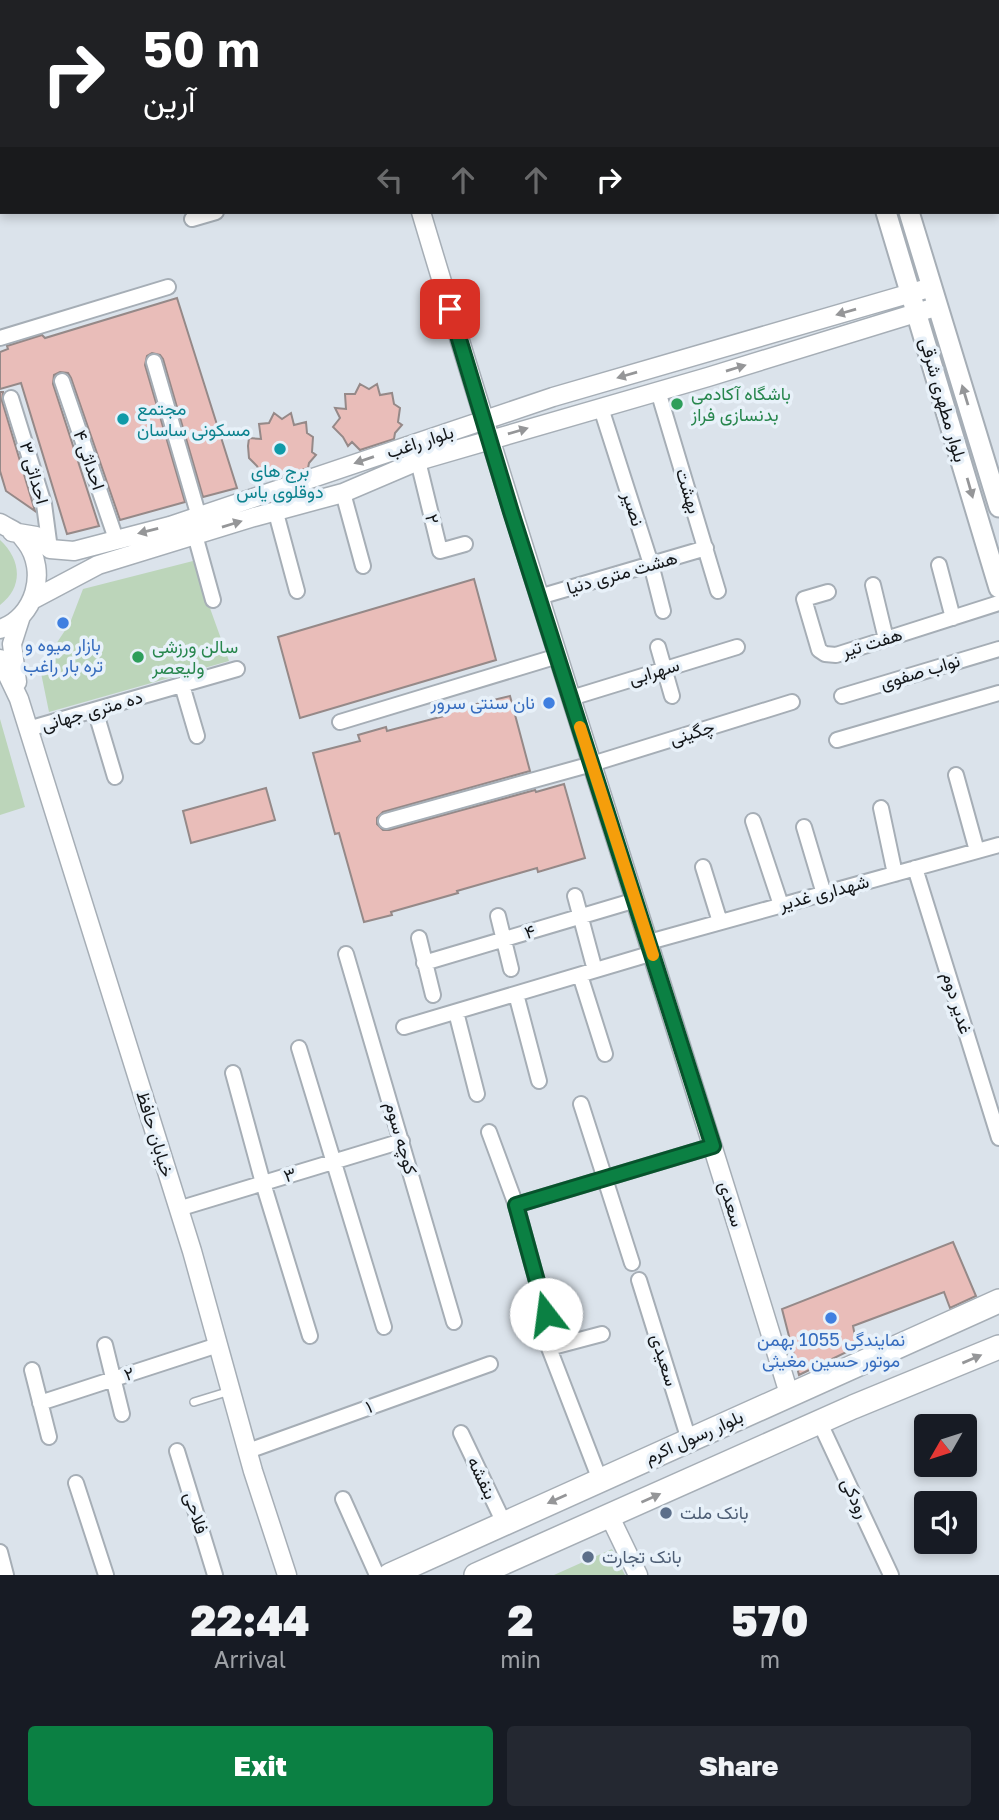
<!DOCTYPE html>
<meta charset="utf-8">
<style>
:root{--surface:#171b24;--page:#242831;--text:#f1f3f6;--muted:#9ea1a6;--accent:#0b8043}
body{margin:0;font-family:"Golos Text",Vazirmatn,sans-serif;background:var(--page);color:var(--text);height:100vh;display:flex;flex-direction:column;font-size:26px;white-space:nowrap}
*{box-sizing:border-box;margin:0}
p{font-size:23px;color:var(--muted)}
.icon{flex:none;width:38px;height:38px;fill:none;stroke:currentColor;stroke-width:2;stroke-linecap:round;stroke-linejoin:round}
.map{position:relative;height:1575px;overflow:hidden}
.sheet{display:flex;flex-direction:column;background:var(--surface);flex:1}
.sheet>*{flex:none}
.hud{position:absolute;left:0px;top:0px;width:999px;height:214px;box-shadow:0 4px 10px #0003;background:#202124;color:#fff;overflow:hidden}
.needle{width:46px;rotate:231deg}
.tools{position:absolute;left:914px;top:1414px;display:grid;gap:14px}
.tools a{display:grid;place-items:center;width:63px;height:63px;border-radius:7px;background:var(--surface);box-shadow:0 4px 10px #0003;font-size:35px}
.pin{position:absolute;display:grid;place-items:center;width:60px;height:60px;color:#fff;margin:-30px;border-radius:14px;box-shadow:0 4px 10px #0006}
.me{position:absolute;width:77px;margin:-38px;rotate:345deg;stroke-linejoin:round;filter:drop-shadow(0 0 5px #0008)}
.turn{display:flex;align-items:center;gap:24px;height:147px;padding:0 28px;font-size:32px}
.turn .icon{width:91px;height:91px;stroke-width:2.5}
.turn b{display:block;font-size:49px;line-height:60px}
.lanes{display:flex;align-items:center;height:66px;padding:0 28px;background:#0003;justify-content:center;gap:35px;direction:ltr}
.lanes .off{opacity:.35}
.eta{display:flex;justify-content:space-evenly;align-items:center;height:119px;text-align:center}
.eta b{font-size:42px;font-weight:800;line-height:49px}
.button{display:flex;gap:14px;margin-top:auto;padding:14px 28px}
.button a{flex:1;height:80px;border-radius:7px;background:var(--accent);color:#fff;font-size:28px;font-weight:800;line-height:80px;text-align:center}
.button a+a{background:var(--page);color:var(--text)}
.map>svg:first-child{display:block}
.green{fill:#bcd5ba}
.building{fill:#e9bdb9;stroke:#958988;stroke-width:2}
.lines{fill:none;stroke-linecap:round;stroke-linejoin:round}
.service-casing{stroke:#a6aeb6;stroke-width:10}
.minor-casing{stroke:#a6aeb6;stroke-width:18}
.tertiary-casing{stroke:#a6aeb6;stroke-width:21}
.secondary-casing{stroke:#a6aeb6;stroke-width:23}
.primary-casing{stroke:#a6aeb6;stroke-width:26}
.service{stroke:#fff;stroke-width:7}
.minor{stroke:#fff;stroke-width:14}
.tertiary{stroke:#fff;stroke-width:18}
.secondary{stroke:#fff;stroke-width:19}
.primary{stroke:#fff;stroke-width:23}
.oneway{fill:#959698}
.route-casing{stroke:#07532c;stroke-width:18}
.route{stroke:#0b8043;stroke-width:12}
.slow{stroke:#f59e0b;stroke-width:12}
.leisure-dot{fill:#2e9e5b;stroke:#e8f1f9;stroke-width:2.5}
.culture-dot{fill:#0f9aa8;stroke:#e8f1f9;stroke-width:2.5}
.shop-dot{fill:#3f7fe0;stroke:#e8f1f9;stroke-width:2.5}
.service-dot{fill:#5c6f8a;stroke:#e8f1f9;stroke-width:2.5}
.labels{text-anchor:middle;stroke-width:7;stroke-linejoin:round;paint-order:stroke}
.leisure-label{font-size:18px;fill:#27864d;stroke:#e8f1f9;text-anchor:start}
.street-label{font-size:18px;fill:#131619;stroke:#e8f1f9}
.culture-label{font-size:18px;fill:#0d838f;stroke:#e8f1f9;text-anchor:start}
.shop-label{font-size:18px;fill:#366cbe;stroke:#e8f1f9}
.service-label{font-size:18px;fill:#4e5e75;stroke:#e8f1f9;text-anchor:start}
</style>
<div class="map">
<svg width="999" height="1575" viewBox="0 0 999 1575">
<rect width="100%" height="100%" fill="#dbe3eb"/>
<!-- green -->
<path class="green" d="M0,540C21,559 24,587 0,605Z
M193,561L229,661L49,712L40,668L70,623L83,589Z
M0,719L25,807L0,815Z
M612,1549L625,1575H554Z"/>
<!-- building -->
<path class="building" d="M177,298L237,488L203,497L163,359L160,355L152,353L147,356L145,365L185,502L120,520L71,378L68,373L60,372L54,375L53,384L99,526L67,534L21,383L0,389V352L8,349L7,346L42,335L45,338Z
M360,384L369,389L377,384L380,395L392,393L394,404L400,408L398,422L402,425L395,433L394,439L360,450L352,442L348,446L343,437L333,427L340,418L335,408L346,409L345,394H355Z
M0,392H3L2,401L35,511L6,491L0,471Z
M274,413L282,419L291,413L294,425L306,422L307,433L313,437L312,452L316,455L309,463L308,468L274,479L266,471L262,475L257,466L249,458L248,446L249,438L261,439L259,424L269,423Z
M474,579L496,660L300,718L278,637Z
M510,696L530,771L383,812L377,818V824L383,830H389L535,790L536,792L564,784L585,858L538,872L537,868L457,891L458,893L391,912L392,915L364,922L339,833L335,834L313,753L360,741L358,735L386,727L387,731L444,716L443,712Z
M266,788L275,820L191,843L183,811Z
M953,1242L976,1296L950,1308L944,1292L853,1326L857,1347L799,1375L782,1309Z"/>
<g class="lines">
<!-- service casing -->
<g class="service-casing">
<path id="service" d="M194,1402L230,1391"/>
</g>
<!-- minor casing -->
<g class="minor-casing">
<path id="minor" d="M175,0V2
M259,0L260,2
M209,2L215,0
M0,66L2,65
M0,204H2
M192,219L216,212
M0,338L168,287
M154,362L199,517
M62,381L116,539
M658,391L718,591
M11,398L44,504L50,549
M601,408L651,564L663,611
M418,461L440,551L465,544
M343,493L363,566
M276,513L297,591
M195,535L213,600
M939,565L953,618
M873,585L886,639
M828,592L804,599L819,650L825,654L836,655L999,603
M539,597L706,548
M658,647L672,696
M182,685L197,736
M842,696L999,649
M571,698L737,647
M95,710L115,777
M340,722L558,656
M28,729L237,669
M837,740L999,693
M956,775L977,851
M881,808L895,874
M386,821L592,764L792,702
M753,821L781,905
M804,827L824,894
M703,867L720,922
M915,868L999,1138
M575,896L593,963
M498,916L511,969
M419,938L433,995
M649,942L999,845
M346,954L454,1322
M424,963L636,900
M580,975L605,1054
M516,994L539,1081
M456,1012L477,1094
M404,1027L653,953
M299,1048L384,1327
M233,1073L263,1183L310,1336
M581,1104L632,1263
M489,1132L516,1205
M178,1209L402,1141
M639,1280L689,1440
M546,1314L516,1205L713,1146
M105,1345L122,1414
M32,1370L49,1437
M40,1403L218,1345
M819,1421L891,1575
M461,1433L504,1523
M177,1451L215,1575
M248,1451L490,1364
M600,1480L549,1348L602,1334
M76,1483L106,1575
M343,1499L377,1575
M0,1552L6,1575"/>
</g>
<!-- tertiary casing -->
<g class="tertiary-casing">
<path id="tertiary" d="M358,0V2
M421,212C539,607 669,999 789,1394
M0,523C6,527 14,530 19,534C22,536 24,540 26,542C48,571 35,618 0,629
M12,532L36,536L50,549L74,551L170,526L553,397L932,287
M32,600L98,565L254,517L343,493L418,461L708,377L929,309
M0,659L19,699L192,1251L253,1471L287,1575
M17,682L12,644L21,616
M610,1517L638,1575"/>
</g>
<!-- secondary casing -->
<g class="secondary-casing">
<path id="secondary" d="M821,0L822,2
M845,0V2
M886,212L999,588
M909,212L999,507"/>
</g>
<!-- primary casing -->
<g class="primary-casing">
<path id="primary" d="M390,1575L999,1301
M476,1575L853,1407L999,1347"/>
</g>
<!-- service -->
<use href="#service" class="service"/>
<!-- minor -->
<use href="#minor" class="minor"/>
<!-- tertiary -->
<use href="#tertiary" class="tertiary"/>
<!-- secondary -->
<use href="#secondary" class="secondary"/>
<!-- primary -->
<use href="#primary" class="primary"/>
</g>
<!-- one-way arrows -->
<defs><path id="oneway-solid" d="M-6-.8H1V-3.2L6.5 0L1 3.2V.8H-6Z" transform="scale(1.75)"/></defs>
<g class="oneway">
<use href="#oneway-solid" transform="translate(846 312) rotate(164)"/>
<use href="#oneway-solid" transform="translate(736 368) rotate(-17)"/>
<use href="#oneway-solid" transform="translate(627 375) rotate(164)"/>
<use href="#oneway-solid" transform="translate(965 395) rotate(-107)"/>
<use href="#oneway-solid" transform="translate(518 431) rotate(-16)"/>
<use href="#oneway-solid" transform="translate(364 460) rotate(161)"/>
<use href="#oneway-solid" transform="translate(970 488) rotate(74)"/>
<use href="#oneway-solid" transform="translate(232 524) rotate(-17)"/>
<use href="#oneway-solid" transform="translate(148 531) rotate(166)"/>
<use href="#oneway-solid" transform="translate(972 1359) rotate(-23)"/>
<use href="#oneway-solid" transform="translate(651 1498) rotate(-24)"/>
<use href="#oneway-solid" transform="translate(557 1499) rotate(156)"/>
</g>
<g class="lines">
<!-- route casing -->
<g class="route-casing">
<path id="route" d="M450,309L511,512L713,1146L516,1205L546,1314"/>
</g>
<!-- route -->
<use href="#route" class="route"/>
<!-- slow -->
<path class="slow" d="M580,727L653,955"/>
</g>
<!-- markers -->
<g class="leisure-dot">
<circle cx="677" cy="404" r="7"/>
<circle cx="138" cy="657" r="7"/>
</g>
<g class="culture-dot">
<circle cx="123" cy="419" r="7"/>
<circle cx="280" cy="449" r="7"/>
</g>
<g class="shop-dot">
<circle cx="63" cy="623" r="7"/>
<circle cx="549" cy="703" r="7"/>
<circle cx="831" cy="1318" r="7"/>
</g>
<g class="service-dot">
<circle cx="666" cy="1513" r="7"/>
<circle cx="588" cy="1557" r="7"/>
</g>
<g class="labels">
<!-- leisure labels -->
<g class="leisure-label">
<text x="691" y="400">باشگاه آکادمی<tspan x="691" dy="21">بدنسازی فراز</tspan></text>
<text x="152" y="653">سالن ورزشی<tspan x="152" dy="21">ولیعصر</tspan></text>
</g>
<!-- street labels -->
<g class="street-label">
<text transform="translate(943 400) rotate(74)" y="6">بلوار مطهری شرقی</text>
<text transform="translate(420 442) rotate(-18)" y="6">بلوار راغب</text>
<text transform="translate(89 460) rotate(71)" y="6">احداثی ۴</text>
<text transform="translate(34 473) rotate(74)" y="6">احداثی ۳</text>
<text transform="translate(688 491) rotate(73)" y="6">بهشت</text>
<text transform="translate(633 509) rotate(72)" y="6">نصیر</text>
<text transform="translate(432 519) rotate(77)" y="6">۲</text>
<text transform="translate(622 573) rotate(-16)" y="6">هشت متری دنیا</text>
<text transform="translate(872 643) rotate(-17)" y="6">هفت تیر</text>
<text transform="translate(654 672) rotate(-17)" y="6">سهرابی</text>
<text transform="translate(920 672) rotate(-17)" y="6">نواب صفوی</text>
<text transform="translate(92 711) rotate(-16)" y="6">ده متری جهانی</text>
<text transform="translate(692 733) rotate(-17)" y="6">چگینی</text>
<text transform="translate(824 893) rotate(-15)" y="6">شهداری غدیر</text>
<text transform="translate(530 932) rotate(-17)" y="6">۴</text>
<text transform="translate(957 1003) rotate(73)" y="6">غدیر دوم</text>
<text transform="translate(155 1134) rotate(73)" y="6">خیابان حافظ</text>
<text transform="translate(401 1138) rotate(74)" y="6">کوچه سوم</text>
<text transform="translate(290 1175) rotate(-17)" y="6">۳</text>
<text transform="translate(731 1204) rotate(73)" y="6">سعدی</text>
<text transform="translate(664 1360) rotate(73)" y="6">سعیدی</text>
<text transform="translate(129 1374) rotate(-18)" y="6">۲</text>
<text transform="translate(369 1407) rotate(-20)" y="6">۱</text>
<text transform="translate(694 1437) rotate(-24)" y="6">بلوار رسول اکرم</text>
<text transform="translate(482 1478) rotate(65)" y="6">بنفشه</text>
<text transform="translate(855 1498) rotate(65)" y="6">رودکی</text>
<text transform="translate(196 1513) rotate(73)" y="6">فلاحی</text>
</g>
<!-- culture labels -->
<g class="culture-label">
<text x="137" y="415">مجتمع<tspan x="137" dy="21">مسکونی ساسان</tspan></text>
<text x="280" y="477" text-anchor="middle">برج های<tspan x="280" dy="21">دوقلوی یاس</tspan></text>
</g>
<!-- shop labels -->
<g class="shop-label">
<text x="63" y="651">بازار میوه و<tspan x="63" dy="21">تره بار راغب</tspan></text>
<text x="535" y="709" text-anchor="end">نان سنتی سرور</text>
<text x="831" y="1346">نمایندگی 1055 بهمن<tspan x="831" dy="21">موتور حسین مغیثی</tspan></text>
</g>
<!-- service labels -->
<g class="service-label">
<text x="680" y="1519">بانک ملت</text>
<text x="602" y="1563">بانک تجارت</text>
</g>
</g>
</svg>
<div class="tools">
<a><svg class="needle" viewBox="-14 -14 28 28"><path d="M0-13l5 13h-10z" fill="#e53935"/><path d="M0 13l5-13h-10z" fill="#9ea1a6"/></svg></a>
<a><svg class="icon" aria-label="sound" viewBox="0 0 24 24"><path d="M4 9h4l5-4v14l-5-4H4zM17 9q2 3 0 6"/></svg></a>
</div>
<div class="pin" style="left:450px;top:309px;background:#d93025"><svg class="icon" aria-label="arrive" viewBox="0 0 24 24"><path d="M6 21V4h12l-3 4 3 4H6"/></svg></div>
<svg class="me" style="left:546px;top:1314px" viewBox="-20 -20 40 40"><circle r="19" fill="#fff"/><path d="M0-13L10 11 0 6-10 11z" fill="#0b8043"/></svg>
<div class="hud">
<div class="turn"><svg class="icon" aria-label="right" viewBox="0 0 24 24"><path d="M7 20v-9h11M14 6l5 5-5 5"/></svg><div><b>50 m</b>آرین</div></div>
<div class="lanes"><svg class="icon off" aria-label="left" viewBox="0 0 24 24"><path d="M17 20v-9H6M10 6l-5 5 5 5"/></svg><svg class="icon off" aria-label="ahead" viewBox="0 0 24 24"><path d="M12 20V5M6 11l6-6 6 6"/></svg><svg class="icon off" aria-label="ahead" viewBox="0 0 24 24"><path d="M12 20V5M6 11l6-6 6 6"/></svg><svg class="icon" aria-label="right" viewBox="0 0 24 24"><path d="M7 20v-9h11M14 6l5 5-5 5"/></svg></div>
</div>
</div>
<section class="sheet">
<div class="eta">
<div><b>22:44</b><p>Arrival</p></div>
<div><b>2</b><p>min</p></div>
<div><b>570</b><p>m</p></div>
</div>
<div class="button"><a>Exit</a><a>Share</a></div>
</section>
